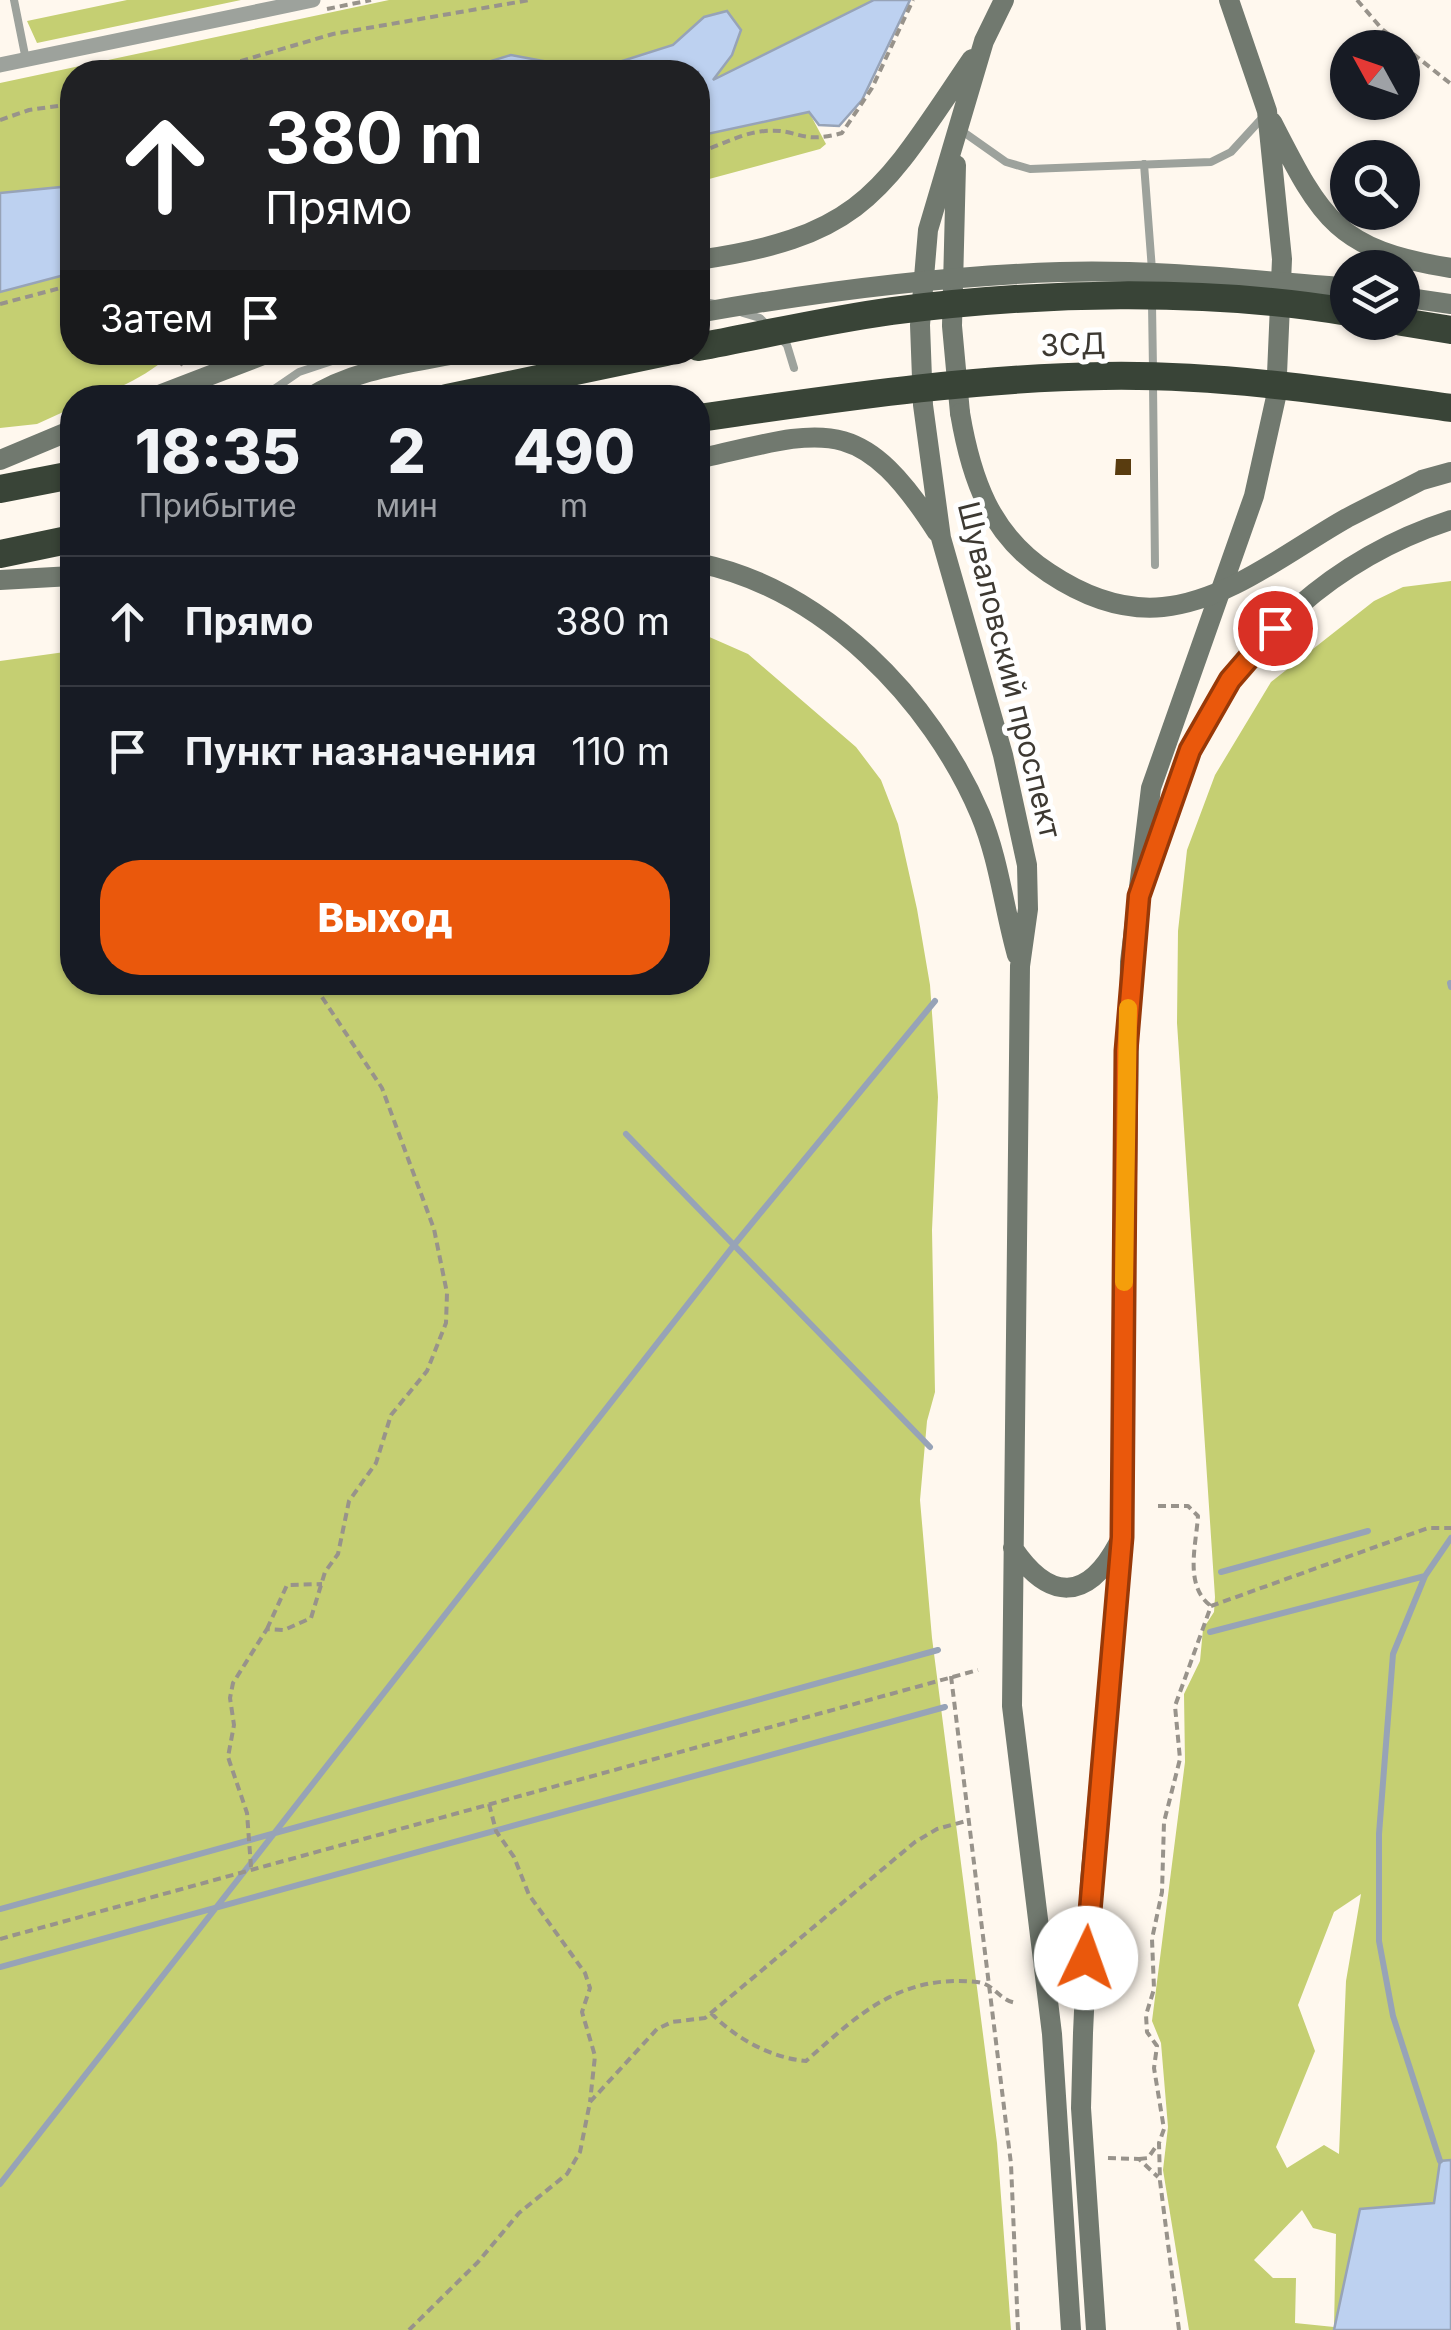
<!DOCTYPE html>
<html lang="ru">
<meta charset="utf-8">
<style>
:root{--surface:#171b24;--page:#242831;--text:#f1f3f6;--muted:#9ea1a6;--line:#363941;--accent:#ea580c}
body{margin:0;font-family:Inter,sans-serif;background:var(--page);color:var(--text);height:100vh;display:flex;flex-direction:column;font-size:38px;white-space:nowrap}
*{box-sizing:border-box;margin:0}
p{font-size:32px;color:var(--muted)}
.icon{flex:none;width:55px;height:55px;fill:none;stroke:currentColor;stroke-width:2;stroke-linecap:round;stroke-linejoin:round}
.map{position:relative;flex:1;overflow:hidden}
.details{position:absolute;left:60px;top:385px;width:650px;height:610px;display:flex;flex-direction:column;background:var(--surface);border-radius:40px;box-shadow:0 2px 8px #0004}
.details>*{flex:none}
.hud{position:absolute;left:60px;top:60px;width:650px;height:305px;border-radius:40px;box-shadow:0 2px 8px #0004;background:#202124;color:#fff;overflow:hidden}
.needle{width:65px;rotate:310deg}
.controls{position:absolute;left:1330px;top:30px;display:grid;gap:20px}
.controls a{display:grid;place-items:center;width:90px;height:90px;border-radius:50%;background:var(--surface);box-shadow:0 2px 8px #0004;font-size:50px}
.pin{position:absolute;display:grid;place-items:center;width:85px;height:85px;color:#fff;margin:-42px;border:5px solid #fff;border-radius:50%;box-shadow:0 2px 10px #0007}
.me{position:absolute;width:110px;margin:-55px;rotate:3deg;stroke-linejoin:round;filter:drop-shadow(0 0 8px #0008)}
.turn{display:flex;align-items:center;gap:35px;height:210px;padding:0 40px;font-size:45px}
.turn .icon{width:130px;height:130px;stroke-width:2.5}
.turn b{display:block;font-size:70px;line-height:85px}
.then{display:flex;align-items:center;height:95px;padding:0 40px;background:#0003;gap:20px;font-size:38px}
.eta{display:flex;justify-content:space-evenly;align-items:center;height:170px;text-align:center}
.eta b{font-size:60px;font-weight:800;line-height:70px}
.primary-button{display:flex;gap:20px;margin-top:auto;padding:20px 40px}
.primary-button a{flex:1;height:115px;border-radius:40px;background:var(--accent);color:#fff;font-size:40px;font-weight:800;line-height:115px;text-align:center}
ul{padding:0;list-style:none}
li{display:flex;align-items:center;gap:30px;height:130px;padding:0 40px;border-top:2px solid var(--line)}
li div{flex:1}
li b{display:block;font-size:38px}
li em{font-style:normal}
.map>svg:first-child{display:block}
.green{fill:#c5cf72;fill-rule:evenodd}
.water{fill:#bdd1f0;stroke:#97a3b7;stroke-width:2.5}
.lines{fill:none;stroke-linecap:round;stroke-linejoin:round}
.stream{stroke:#97a3b7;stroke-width:6}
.building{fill:#593c0f}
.path{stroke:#98938b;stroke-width:4;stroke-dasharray:8 5;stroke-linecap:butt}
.lane{stroke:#9da29c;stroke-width:8}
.street{stroke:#9da29c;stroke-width:15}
.secondary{stroke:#71796f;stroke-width:20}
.highway{stroke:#394437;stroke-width:28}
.secondary-bridge{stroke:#71796f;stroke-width:20}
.highway-bridge{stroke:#394437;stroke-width:28}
.route-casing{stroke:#983908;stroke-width:25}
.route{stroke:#ea580c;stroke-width:18}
.slow{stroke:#f59e0b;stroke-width:18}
.labels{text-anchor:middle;stroke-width:10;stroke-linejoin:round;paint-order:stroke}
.street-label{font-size:30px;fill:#3d3932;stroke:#fff}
</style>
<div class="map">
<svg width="1451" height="2330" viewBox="0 0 1451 2330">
<rect width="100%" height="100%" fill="#fff8ee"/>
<!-- green -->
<path class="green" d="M127,0H241L37,43L27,21Z
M389,0H874L710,82L732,55L704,17L673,45L616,63L570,66L511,55L455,72H72V186L0,193V83Z
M809,112L826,144L820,149L698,182V136Z
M72,273V352L174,353C145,376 111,397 72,398V408L37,424L0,428V292Z
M1451,581V2160L1440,2162L1435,2203L1360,2209L1334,2330H1189L1163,2170L1168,2127L1161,2043L1152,2021L1185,1762L1184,1694L1200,1661L1203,1629L1214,1612L1215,1597L1177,1023L1178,931L1187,850L1215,775L1271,682L1374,601L1403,587ZM1361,1894L1346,1981L1339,2154L1324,2145L1287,2168L1276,2147L1315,2051L1298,2005L1334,1912ZM1302,2210L1313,2228L1336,2234L1334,2327L1295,2323L1296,2278H1273L1254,2260Z
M698,632L748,654L856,747L881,780L898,824L917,909L930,985L938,1097L932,1230L935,1392L927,1421L920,1500L932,1638L997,2143L1011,2330H0V661L72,651V982H698Z"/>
<!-- water -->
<path class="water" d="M874,0H910L862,100L839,126L819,125L809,112L698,136V72H455L511,55L570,66L616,63L673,45L704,17L727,11L741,30L732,55L713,80Z
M72,186V273L0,292V193Z
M1451,2160V2330H1334L1360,2209L1434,2203L1440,2161Z"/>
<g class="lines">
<!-- stream -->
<path class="stream" d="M1450,983L1451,987
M626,1134L930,1447
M1221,1572L1368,1531
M1210,1632L1425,1576
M0,1909L938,1650
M0,1967L945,1707
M1440,2161L1393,2016L1379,1941V1834L1393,1654L1425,1576L1451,1538
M0,2184L734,1245L935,1001"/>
</g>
<!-- building -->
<path class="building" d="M1116,459H1131V475H1115Z"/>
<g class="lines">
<!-- path -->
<path class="path" d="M1357,0L1382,29L1451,84
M327,9L371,0
M203,72L333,34L530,0
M0,120L29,110L72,104
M698,152C721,146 740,133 765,131C798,128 800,145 842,133L872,88L913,0
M0,304L72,285
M180,365L196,352
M1158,1506H1188L1198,1516C1196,1546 1184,1586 1211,1606
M267,1629L287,1585L322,1584
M951,1676L1011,2164L1018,2330
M489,1804L496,1831L514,1857L529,1895L585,1973L590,1988L582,2012L595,2056L590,2102
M251,1867L247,1813L228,1757L234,1725L230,1698L233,1683L267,1629L284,1630L311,1618L325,1572L338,1554L349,1501L376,1463L391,1415L427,1371L446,1323L447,1293L434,1229L382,1088L312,982
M0,1939L978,1670
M711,2013C735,2038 771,2058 806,2061C858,2015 899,1974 977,1982C995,1984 999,2001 1017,2003
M1108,2158L1139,2159L1158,2177
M1139,2159L1148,2158L1157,2145
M409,2330L478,2262L519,2213L567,2174L580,2152L590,2102L657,2029L672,2022L705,2018L915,1842L937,1829L966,1821
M1179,2330L1160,2181L1159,2143L1164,2129L1154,2068L1157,2046L1147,2032L1146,2015L1154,1989L1152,1939L1162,1892L1164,1822L1180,1759L1175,1706L1211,1606L1428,1528H1451"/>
<!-- lane -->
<path class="lane" d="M14,0L26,60
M962,131L1006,162L1030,169L1211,162L1231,152L1264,116
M1144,164L1152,270
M698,301L715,304
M1152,304L1153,370
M743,313L760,318L769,327
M779,337L787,345L794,368
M1153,384L1155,565
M261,398L299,372L359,352"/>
<!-- street -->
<path class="street" d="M0,65L313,0"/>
<!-- secondary -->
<path class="secondary" d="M1004,0L984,41L928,230L920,325L923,405L941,538L1003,755L1027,865L1028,909L1020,966L1012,1706L1052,2034L1071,2330
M1272,122C1322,220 1337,250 1451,268
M956,165L952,326L960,413
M698,260C865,236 882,191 972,59
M1402,297L1451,304
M151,398L271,352
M309,398C355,368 412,363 465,352
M698,459C825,430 859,411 937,532
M0,460L72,430
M698,563C824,589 931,699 980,814C999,859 1004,909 1017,955
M0,580L72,576
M1145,880C1162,837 1171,792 1190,750C1242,640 1336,557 1451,520
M1013,1548C1049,1601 1087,1602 1118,1544
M1096,2330L1081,2108L1083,2033L1090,1882L1122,1537L1130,962L1151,788L1254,496L1276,397L1282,259L1267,111L1229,0"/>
<!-- highway -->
<path class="highway" d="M1402,322L1451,330
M447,398L666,352
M0,489L72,475
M0,554L72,539"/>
<!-- secondary-bridge -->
<path class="secondary-bridge" d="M698,313C817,292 938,276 1060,272C1153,269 1247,280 1340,287
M960,413C971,478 990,535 1049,573C1082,595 1122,611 1163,607C1230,600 1290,550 1347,518C1372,505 1397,493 1422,480L1451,472"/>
<!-- highway-bridge -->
<path class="highway-bridge" d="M698,347C762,335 827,320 892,311C1036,292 1205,288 1348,312
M698,418C833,399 968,378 1104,376C1220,374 1337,392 1451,408"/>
</g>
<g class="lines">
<!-- route casing -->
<g class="route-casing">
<path id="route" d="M1086,1958L1122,1537L1126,1051L1139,896L1190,750L1230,680L1275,628"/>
</g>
<!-- route -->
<use href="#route" class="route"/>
<!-- slow -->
<path class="slow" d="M1124,1282L1128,1008"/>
</g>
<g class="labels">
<!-- street labels -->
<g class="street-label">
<text transform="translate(1073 345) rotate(-2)" y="10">ЗСД</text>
<text transform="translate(1009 670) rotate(76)" y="10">Шуваловский проспект</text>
</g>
</g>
</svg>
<div class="controls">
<a><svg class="needle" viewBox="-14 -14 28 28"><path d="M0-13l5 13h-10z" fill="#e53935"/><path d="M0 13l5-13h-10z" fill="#9ea1a6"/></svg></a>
<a><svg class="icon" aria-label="search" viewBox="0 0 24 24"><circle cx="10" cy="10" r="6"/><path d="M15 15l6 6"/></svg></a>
<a><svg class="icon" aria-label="layers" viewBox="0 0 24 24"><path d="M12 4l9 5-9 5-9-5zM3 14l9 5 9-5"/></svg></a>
</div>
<div class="pin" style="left:1275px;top:628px;background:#d93025"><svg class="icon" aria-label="arrive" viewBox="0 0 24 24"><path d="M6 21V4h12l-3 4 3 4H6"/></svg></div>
<svg class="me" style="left:1086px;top:1958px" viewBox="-20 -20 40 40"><circle r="19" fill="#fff"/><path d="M0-13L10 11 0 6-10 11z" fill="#ea580c"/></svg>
<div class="hud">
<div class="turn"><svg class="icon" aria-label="ahead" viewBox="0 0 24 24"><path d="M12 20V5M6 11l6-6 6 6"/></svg><div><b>380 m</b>Прямо</div></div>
<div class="then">Затем<svg class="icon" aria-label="arrive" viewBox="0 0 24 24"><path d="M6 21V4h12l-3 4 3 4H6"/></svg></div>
</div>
<section class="details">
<div class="eta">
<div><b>18:35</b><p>Прибытие</p></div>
<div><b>2</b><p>мин</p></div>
<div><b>490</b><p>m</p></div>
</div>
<ul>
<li><svg class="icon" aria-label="ahead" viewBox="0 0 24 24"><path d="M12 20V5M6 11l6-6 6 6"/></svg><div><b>Прямо</b></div><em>380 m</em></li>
<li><svg class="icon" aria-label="arrive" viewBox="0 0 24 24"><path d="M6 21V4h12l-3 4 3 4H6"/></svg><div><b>Пункт назначения</b></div><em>110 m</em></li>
</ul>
<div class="primary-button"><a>Выход</a></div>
</section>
</div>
